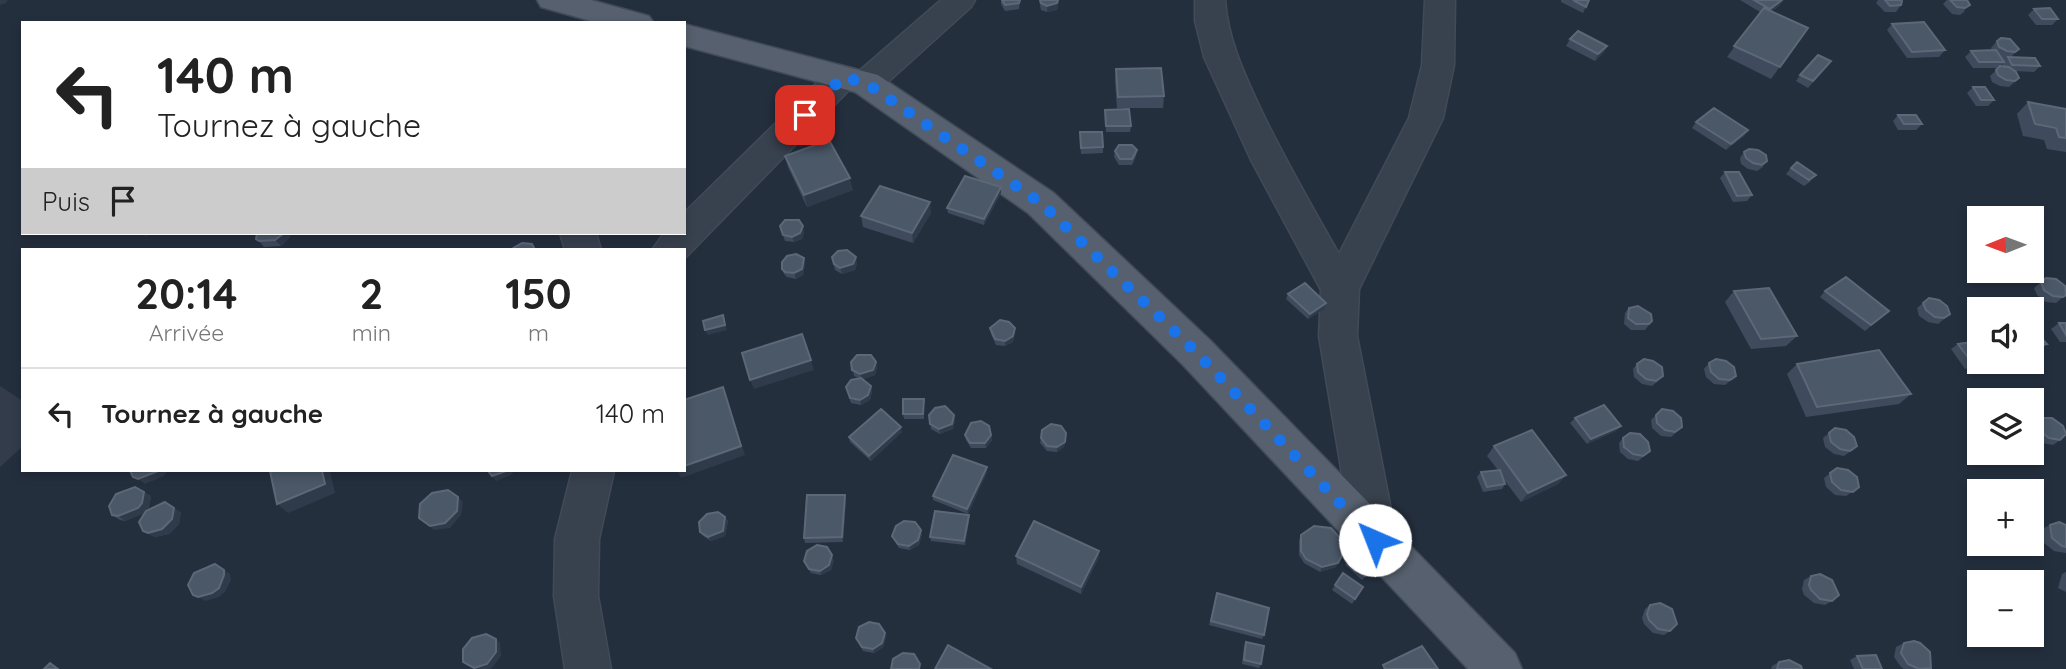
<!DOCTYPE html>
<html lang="fr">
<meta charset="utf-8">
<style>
:root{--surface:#fff;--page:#f2f2f2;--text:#222;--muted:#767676;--line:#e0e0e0}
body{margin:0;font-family:Quicksand,sans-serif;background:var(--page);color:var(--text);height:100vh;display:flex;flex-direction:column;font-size:26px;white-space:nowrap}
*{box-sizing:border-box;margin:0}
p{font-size:23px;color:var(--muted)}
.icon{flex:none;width:38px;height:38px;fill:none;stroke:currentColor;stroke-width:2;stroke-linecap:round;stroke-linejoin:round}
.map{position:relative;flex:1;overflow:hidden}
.details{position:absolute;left:21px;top:248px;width:665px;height:224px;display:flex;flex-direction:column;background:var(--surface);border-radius:0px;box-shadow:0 4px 10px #0003}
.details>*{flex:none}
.guide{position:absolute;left:21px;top:21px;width:665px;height:214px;border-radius:0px;box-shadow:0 4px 10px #0003;background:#fff;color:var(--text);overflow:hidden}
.needle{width:46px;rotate:269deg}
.fabs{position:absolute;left:1967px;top:206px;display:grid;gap:14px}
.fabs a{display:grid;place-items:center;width:77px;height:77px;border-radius:0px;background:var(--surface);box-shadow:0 4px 10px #0003;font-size:35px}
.pin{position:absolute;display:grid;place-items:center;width:60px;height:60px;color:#fff;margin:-30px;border-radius:14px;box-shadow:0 4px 10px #0006}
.me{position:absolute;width:77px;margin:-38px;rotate:316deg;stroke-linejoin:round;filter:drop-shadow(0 0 5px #0008)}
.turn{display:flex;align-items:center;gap:24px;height:147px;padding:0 21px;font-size:32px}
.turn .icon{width:91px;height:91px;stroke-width:2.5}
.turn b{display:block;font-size:49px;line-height:60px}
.then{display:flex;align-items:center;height:66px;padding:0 21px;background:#0003;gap:14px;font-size:26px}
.eta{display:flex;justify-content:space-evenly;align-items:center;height:119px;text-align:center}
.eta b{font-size:42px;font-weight:700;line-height:49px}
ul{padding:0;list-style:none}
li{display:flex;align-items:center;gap:21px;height:91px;padding:0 21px;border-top:2px solid var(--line)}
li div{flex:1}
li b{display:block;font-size:26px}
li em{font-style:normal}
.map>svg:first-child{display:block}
.airport{fill:#323c4b}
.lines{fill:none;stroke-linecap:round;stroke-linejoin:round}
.minor-casing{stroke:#414a57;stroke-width:3}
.major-casing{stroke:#414a57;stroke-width:3}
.minor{fill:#38414e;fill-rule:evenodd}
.major{fill:#56606e;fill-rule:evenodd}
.wall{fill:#3f4b5c}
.shaded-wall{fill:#2f3b4b}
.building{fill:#4b5868;stroke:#5c6777;stroke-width:2}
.route{stroke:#1a73e8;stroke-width:12;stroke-dasharray:0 21.6}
</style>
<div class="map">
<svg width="2066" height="669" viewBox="0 0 2066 669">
<rect width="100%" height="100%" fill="#242f3e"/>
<!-- airport -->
<path class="airport" d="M0,386L23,401V446L0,467Z"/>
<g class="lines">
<!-- minor casing -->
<g class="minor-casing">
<path id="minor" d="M941,0H975L971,7L878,91L866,95L854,91L852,87L684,259V250H652L664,233H684V213L831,69L843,66L855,69L857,73Z
M1195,0H1225C1228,41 1245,75 1262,112C1286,161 1312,207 1339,254L1409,118L1422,65L1425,0H1455L1454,65L1443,118L1359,289L1357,336L1397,540L1390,554L1375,560L1360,554L1353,540L1319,336L1321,290L1251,160L1204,57L1195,21Z
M560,233H596L601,250H565Z
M572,471H614L599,539L598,596L611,669H565L554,596L555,539Z"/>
</g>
<!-- major casing -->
<g class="major-casing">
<path id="major" d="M537,0H591L649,16L654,23H598L541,7Z
M684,24L878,75L1054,193L1210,340L1515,653L1522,669H1468L1182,364L1028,213L855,92L684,46Z"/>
</g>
<!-- minor -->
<use href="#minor" class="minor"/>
<!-- major -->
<use href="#major" class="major"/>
</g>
<!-- wall -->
<path class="wall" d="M1001,0H1020L1019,9L1005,11L1001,4Z
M1039,0H1059L1057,10L1047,12L1041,10Z
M1561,0H1589L1583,13L1561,2Z
M1740,0H1783L1779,6L1772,11L1808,28L1771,79L1727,57L1760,12Z
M1878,0H1901V5L1896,12H1885L1876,3Z
M1947,0H1968L1964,12L1960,15L1952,14L1943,4Z
M2034,9L2058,19L2052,25H2036L2028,15Z
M1892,24L1945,50L1939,57L1907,58L1887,30Z
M1570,39L1607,46L1604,52L1595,61L1566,46Z
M1997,41L2019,49L2011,57L2040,66L2034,72L2015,71L2019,78L2009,87L2000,86L1992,82L1990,76L1996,70L2004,67L2002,64L1998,68H1973L1965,57L1971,51L1992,50L1991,48Z
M1826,67L1808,88L1796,81L1800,75Z
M1116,69L1164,96L1163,108H1117L1115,81Z
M1973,87L1994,100L1988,106H1976L1967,93Z
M2028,102L2065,109L2066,107V152L2047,149L2044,140L2023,136L2017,114Z
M1105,110L1131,126L1130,132H1106Z
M1898,115L1922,124L1916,130H1898L1893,121Z
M1696,122L1748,130L1744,136L1726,150L1692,128Z
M1080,132L1103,147V153L1081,154Z
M1137,150L1136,156L1132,165H1119L1114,157L1115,151Z
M1758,150L1763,167L1757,171L1748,169L1741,164L1740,158L1744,152Z
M785,156L853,190L807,207L788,167Z
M1791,168L1811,181L1804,186L1786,174Z
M1725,172L1752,195L1747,201L1733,202L1720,178Z
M1001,187V193L984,225L948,213L947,208Z
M931,213L913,243L863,227L861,216Z
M780,226L804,232L802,239L794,242L785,241Z
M257,233H290L291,234L289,238L281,246L264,247L259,241Z
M832,257L857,263L855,270L842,274L835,270Z
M804,258L805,264L803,275L796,279L787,277L784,274L782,269Z
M2046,278L2063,297L2056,303L2046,302L2037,295L2034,288Z
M1734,291L1797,336L1786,346L1751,349L1725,302Z
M1825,291L1889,311L1865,331L1820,297Z
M1288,294L1326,303L1324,309L1308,319L1286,299Z
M1929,298L1950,314L1938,324L1928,322L1919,316L1917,308Z
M1629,308L1652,321L1645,330H1631L1624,324L1625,313Z
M2059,323H2066V342H2060L2051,329Z
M990,328H1015L1013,342L1005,346L996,345L991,334Z
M1958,344L1979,362H1997L1965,369L1951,349Z
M851,362H876L877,367L875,375L863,379L871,386L872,391L870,400L861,405L851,403L847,392L859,378L854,376Z
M1709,363L1730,381L1725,385L1714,384L1706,377L1704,369Z
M1637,364L1658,381L1652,386L1642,384L1634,377L1633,369Z
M1797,364L1911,394L1899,404L1806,417L1787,374Z
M924,404V419H904L903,414Z
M929,415H954L955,420L953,429L940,434L931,429Z
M1656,415L1682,427L1671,437L1661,436L1652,428L1651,420Z
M1575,418L1616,431L1587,444L1570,423Z
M2038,418L2060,440L2053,445L2042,443L2032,436V423Z
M1835,428L1857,446L1844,456L1834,454L1825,447L1823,438Z
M902,432L871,461L850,442L849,437Z
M965,435H991L992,440L986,448H971L966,440Z
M1041,438H1066L1064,447L1057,452L1047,451L1040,443Z
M1623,438L1650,451L1638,461L1628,459L1620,452L1619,443Z
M1494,446L1566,475L1558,484L1521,502L1502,477L1505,484L1502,489L1483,492L1477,477L1481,472L1498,470L1487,456Z
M987,467V472L968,514L933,500V496Z
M1837,468L1859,487L1846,496L1835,495L1826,487L1824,478Z
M144,492L151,496L149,507L147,510L181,512L179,524L169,534L155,537L143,531L144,513L125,521L120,520L112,515Z
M846,499L843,542L805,543L804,538Z
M725,517L728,521L725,536L711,541L703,536L700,532Z
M969,520L965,545L931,541L930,537Z
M2050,525H2066V553L2054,551L2044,543L2042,529Z
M922,534L919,545L910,550L899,548L894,540L892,536Z
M1301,535L1336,567L1320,572L1304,563L1299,555V540Z
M1099,551L1098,559L1081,594L1017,564L1016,556Z
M834,560L831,570L821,575L811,573L804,561Z
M1347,560L1374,566L1362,580L1345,565Z
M2066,572V592L2058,588L2062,574Z
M1343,573L1363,587L1352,604L1332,590Z
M1811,576L1832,601L1825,605L1814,603L1804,595L1802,589L1804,580Z
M1217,593L1264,635L1262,639L1209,625Z
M1650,605L1670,631L1664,635L1653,633L1644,624L1642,618L1645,609Z
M885,633L886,637L883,647L874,653L863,651L856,638Z
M1246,642L1261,664L1259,668L1242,664L1244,646Z
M1904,643L1931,668L1929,669H1904L1901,667L1894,657L1896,647Z
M1857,656L1882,669H1854L1850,660Z
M1779,662L1802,669H1771L1772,666Z"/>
<!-- shaded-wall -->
<path class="shaded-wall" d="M0,0H8L6,3L0,5Z
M1059,0L1057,10L1047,12V6Z
M1783,0L1779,6L1766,16L1770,9Z
M1607,46L1604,52L1595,61L1598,54Z
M1748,130L1744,136L1726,150L1731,144Z
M850,178L853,190L807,207L804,195Z
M1001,187V193L984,225V219Z
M930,202L931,213L913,243L912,233Z
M803,226L804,232L802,239L794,242L792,237Z
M142,233H150L146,237Z
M284,233H290L291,234L289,238L281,246L275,240Z
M856,257L857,263L855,270L842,274L840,268Z
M804,258L805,264L803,275L796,279L794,273Z
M1326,303L1324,309L1308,319L1310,314Z
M723,315L727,330L708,335L705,330Z
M1015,328L1013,342L1005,346V341Z
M2047,344L2040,350L2032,351V347Z
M811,360L814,370L754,389L750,380Z
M876,362L877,367L875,375L862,380L860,374Z
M871,386L872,391L870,400L861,405L860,400Z
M723,387L727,397L745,455L681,478L677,471H684V466Z
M954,415L955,420L953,429L940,434L939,429Z
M1621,426L1616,431L1587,444L1591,439Z
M901,427L902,432L871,461L869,456Z
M1066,433L1064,447L1057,452V447Z
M991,435L992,440L986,448L985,443Z
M987,467V472L968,514L967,509Z
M158,471H168L164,476L145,484L138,479Z
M322,471H330L335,493L288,513L277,504Z
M506,471H514L511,475L496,481L492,476Z
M1566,475L1558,484L1521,502L1528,493Z
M144,492L151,496L149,507L145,513L125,521L118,516Z
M845,495L846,499L843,542L842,537Z
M458,497L463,502L461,515L450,528L434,530L430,526Z
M174,508L181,512L179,524L169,534L155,537L148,533Z
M969,515V520L965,545L964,541Z
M725,517L728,521L725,536L711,541L708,537Z
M921,530L922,534L919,545L910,550L909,546Z
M1099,551L1098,559L1081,594V587Z
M832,555L834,560L831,570L821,575L820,571Z
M1338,563L1336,567L1320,572L1322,567Z
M224,570L230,574L231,580L225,592L219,597L205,601L198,597Z
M885,633L886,637L883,647L874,653L873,649Z
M496,639L500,643L501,656L492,668L488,669H475L474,668Z"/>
<!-- building -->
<path class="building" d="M1002,0H1020L1019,3L1005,5Z
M1040,0H1058L1057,3L1047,6L1041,3Z
M1573,0H1589L1586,7Z
M1754,0H1782L1770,9Z
M1885,0H1901L1902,1L1901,5L1890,6Z
M1950,0H1967L1970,5L1965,8L1957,7Z
M1764,8L1808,28L1780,67L1734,46Z
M2050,8L2058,19H2042L2034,9Z
M1924,22L1945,50L1912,52L1892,24Z
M1578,31L1607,46L1598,54L1570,39Z
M2001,38L2010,39L2019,49L2015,52L2007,51L1999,47L1997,41Z
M1996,50L2004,62H1979L1971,51Z
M1818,55L1831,61L1813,81L1800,75Z
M2008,57L2035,58L2040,66L2012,65Z
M2000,66L2009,67L2016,72L2019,78L2015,81L2006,80L1998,75L1996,70Z
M1161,68L1164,96L1118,97L1116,69Z
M1973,87H1985L1994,100H1981Z
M2028,102L2066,109V138L2059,137L2056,128L2035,124Z
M1714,108L1748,130L1731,144L1696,122Z
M1129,109L1131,126H1106L1105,110Z
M1898,115H1916L1922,124H1904Z
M1080,132H1102L1103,147L1081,148Z
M829,140L850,178L804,195L785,156Z
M1119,145H1132L1137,150L1132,159H1120L1115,151Z
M1749,149L1758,150L1766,155L1767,161L1762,165L1753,163L1746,158L1744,152Z
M1797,162L1816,175L1809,180L1791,168Z
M1725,172H1739L1752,195L1737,196Z
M965,176L1001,187L984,219L947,208Z
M880,186L930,202L912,233L861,216Z
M1992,213L2002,214L2008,219H1988L1987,217Z
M785,220H799L803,226L800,233L792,237L783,235L780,226Z
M257,233H284L275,240L259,241L256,239Z
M522,243L532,244L535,250H510Z
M847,250L856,257L853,264L840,268L834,264L832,257L838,251Z
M796,254L804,258L802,269L794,273L785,272L782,269V262L787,256Z
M1846,277L1889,311L1871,325L1825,291Z
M2046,278L2056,279L2065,286L2066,295L2063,297L2053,296L2044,290L2041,282Z
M1305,283L1326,303L1310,314L1288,294Z
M1769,288L1797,336L1761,339L1734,291Z
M1929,298L1939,300L1947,306L1950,314L1944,318L1935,317L1926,310L1923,303Z
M1638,306L1651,314L1652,321L1649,324H1636L1628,318L1629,308Z
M723,315L725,325L705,330L703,321Z
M1000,320L1009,322L1015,328L1013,336L1005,341L995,339L990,328Z
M2059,323H2066V335Z
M2032,329H2033L2047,344L2032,347Z
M802,334L811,360L750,380L742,353Z
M1979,341V362L1972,363L1958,344Z
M1879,350L1911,394L1817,407L1797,364Z
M857,355H871L876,362L873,370L860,374L852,370L851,362Z
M1644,359L1653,361L1662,367L1663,376L1656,381L1646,379L1638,372L1637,364Z
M1716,359L1726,361L1734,367L1736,376L1730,380L1719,379L1711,372L1709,363Z
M861,378L871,386L868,395L860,400L850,398L846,387L851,380Z
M723,387L741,446L684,466V400Z
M903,399H924L923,414H903Z
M1604,405L1621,426L1591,439L1575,418Z
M945,406L954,415L952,424L939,429L930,424L929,415L935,408Z
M881,409L901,427L869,456L849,437Z
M1662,409L1673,411L1681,418L1682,427L1675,432L1665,430L1657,423L1656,415Z
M2038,418H2052L2063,426L2066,434L2060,440L2049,438L2040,431Z
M981,421L989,426L991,435L985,443H970L965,435L971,423Z
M1051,424L1061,426L1066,433L1065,442L1057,447L1047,446L1041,438L1042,430Z
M1835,428L1846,430L1854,437L1857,446L1850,451L1840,449L1831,442L1829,433Z
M1532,430L1566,475L1528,493L1494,446Z
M1630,433L1640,434L1648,442L1650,451L1643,456L1633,454L1624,447L1623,438Z
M953,455L987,467L967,509L933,496Z
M1837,468L1848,470L1857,477L1859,487L1853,492L1841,490L1832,482L1830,473Z
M1500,470L1505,484L1487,487L1481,472Z
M130,471H158L138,479L133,477Z
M270,471H322L325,484L277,504Z
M488,471H506L492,476Z
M135,487L144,492L142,503L138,508L118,516L112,515L109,506L116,494Z
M448,490L458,497L457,511L445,523L430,526L419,518L420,504L432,493Z
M807,495H845L842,537L804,538Z
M165,502L174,508L172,519L162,529L148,533L143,531L139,522L146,511Z
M935,511L969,515L964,541L930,537Z
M718,512L725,517L723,531L708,537L700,532L699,522L707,514Z
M904,521L915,522L921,530L918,540L909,546L898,544L892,536L896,526Z
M1034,521L1099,551L1081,587L1016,556Z
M2059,522L2066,525V547L2062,546L2052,538L2050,525Z
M1314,526L1331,528L1343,541L1345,550L1338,563L1322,567L1306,559L1301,551V535Z
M817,545L827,547L832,555L829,565L820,571L809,569L804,561L807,551Z
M1358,551L1374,566L1365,576L1347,560Z
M215,564L224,570V575L219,588L212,593L198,597L193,595L188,585L194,573Z
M1343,573L1363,587L1355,599L1335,585Z
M1820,574L1832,580L1839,595L1832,601L1820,599L1811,590L1809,585L1811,576Z
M1996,575L2008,577L2015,583H1990L1989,581Z
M1217,593L1269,608L1264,635L1211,621Z
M1660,603L1672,609L1677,624L1670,631L1658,629L1649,620L1647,614L1650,605Z
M869,622L879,624L885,633L882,643L873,649L862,647L856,638L859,627Z
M486,634L496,639V652L487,664L474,668L463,662V649L472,638Z
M1914,641L1920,643L1930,652L1931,668L1919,669L1908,664L1901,653L1904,643Z
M1246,642L1264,646L1261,664L1244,660Z
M948,645L991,669H935Z
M1422,646L1438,669H1385L1383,665Z
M903,653L914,654L920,664L919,669H891L893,659Z
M1876,655L1882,669H1863L1857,656Z
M1789,660L1801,666L1802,669H1777L1779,662Z
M50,663L58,669H44Z"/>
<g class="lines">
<!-- route -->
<path class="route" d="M805,115L843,77L866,83L1041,203L1196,352L1375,540"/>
</g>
</svg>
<div class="fabs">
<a><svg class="needle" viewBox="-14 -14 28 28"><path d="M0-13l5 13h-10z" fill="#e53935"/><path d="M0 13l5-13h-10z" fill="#767676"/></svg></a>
<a><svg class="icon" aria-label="sound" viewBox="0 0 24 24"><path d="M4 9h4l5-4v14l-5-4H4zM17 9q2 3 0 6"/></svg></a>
<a><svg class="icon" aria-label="layers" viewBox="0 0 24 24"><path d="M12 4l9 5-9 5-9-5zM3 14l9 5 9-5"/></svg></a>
<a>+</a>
<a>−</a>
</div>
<div class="pin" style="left:805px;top:115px;background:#d93025"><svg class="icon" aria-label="arrive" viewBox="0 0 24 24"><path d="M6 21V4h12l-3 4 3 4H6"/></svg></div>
<svg class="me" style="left:1375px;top:540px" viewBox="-20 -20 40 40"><circle r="19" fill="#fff"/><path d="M0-13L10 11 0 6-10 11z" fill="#1a73e8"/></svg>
<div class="guide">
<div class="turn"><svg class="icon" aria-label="left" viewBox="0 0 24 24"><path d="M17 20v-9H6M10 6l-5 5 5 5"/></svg><div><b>140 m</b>Tournez à gauche</div></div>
<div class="then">Puis<svg class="icon" aria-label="arrive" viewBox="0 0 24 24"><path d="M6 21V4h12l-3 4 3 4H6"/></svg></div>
</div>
<section class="details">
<div class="eta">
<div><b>20:14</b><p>Arrivée</p></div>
<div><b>2</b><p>min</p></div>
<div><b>150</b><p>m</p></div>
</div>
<ul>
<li><svg class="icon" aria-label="left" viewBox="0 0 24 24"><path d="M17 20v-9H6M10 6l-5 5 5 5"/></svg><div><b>Tournez à gauche</b></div><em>140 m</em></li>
</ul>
</section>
</div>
